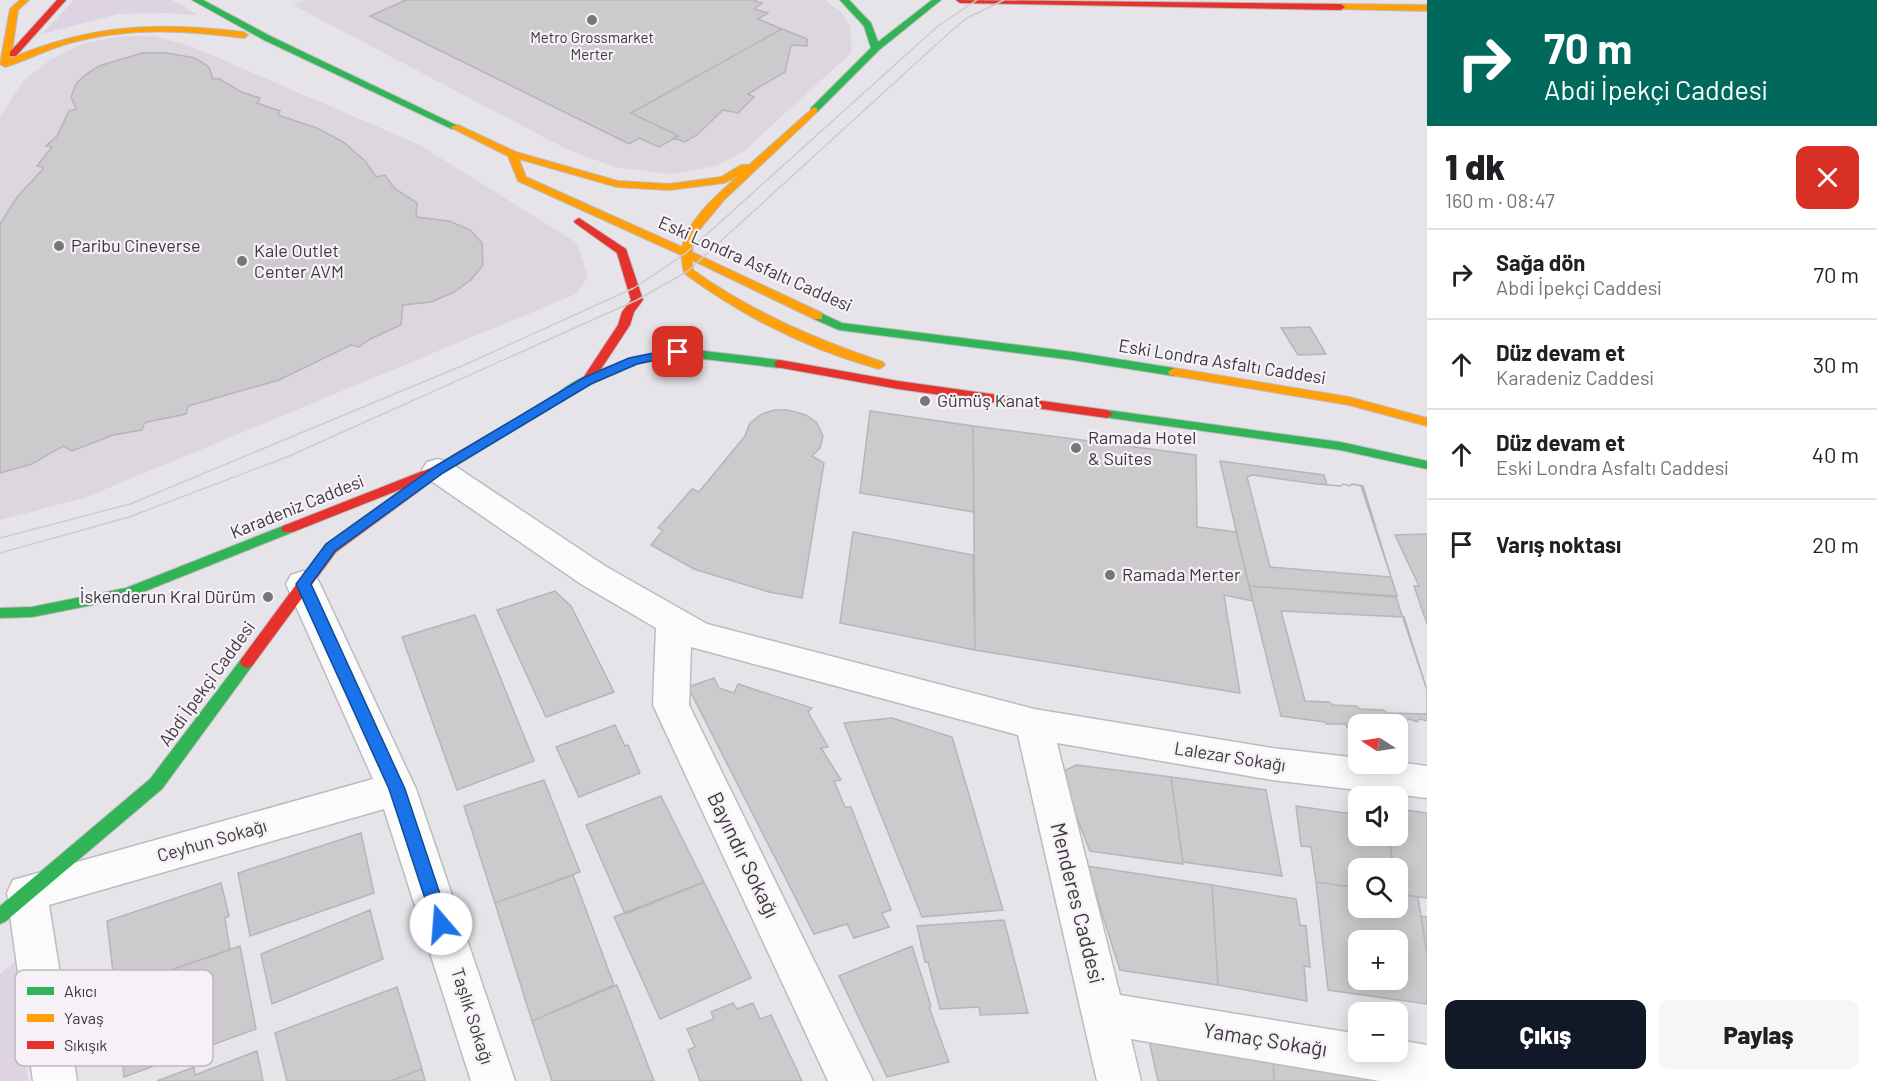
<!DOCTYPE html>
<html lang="tr">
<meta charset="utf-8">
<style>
:root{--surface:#fff;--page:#f6f6f6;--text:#202124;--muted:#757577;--line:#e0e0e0;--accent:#111827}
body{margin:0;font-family:Barlow,sans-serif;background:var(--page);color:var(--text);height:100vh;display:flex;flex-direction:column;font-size:22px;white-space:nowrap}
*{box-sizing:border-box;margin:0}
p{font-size:20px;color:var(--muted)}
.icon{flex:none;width:33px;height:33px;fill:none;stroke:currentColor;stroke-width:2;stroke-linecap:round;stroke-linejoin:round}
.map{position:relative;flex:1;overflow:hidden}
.panel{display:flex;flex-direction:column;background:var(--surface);width:450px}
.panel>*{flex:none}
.guide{background:#00695c;color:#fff;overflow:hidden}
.needle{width:39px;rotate:282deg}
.tools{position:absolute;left:1348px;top:714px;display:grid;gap:12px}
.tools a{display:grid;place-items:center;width:60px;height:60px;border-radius:12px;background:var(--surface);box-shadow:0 3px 15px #0003;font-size:30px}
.pin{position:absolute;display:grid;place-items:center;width:51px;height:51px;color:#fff;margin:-26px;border-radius:12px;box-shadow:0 3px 9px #0006}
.me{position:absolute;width:66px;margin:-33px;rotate:342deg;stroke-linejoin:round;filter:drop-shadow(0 0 4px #0008)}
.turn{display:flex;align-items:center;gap:21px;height:126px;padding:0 18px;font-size:27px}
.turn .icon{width:78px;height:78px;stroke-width:2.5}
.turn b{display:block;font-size:42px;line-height:51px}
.round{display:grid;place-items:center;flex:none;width:63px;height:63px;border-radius:12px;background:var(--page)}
.head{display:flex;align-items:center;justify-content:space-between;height:102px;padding:0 18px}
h1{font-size:36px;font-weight:800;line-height:45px}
.button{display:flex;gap:12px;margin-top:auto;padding:12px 18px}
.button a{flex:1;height:69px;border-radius:12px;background:var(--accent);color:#fff;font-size:24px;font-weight:800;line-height:69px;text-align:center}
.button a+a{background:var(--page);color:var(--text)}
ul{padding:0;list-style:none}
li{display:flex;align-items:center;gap:18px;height:90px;padding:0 18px;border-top:2px solid var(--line)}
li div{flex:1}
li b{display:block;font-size:22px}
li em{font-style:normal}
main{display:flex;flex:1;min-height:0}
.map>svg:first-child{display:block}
.built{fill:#dcd6df}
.green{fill:#ded3e2}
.building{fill:#cccacd;stroke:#b7b5b9;stroke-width:1.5;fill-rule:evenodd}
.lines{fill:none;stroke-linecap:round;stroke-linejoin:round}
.street-casing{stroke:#bdbbbe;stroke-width:3}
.fast-casing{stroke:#bdbbbe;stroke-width:2}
.slow-casing{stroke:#bdbbbe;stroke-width:2}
.jam-casing{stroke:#bdbbbe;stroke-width:2}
.street{fill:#fbfbfc;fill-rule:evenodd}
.fast{fill:#30b455;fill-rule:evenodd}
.slow{fill:#ff9f0a;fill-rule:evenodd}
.jam{fill:#e5322d;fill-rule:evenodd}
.tram{stroke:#cdcccd;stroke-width:1.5}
.route{fill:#1a73e8;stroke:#114b97;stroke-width:1.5}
.poi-dot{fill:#787679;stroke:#f6f0f7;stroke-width:2}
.labels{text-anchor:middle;stroke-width:4.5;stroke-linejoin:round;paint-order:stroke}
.far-poi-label{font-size:15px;fill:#3c3a3c;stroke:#f6f0f7}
.poi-label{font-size:18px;fill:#3c3a3c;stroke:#f6f0f7;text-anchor:start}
.street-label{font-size:18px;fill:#3c3a3c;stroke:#f6f0f7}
.near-street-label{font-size:21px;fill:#3c3a3c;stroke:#f6f0f7}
.key{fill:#f6f0f7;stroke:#beb9bf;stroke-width:1.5}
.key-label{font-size:16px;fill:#3c3a3c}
</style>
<main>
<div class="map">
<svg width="1427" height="1081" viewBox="0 0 1427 1081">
<rect width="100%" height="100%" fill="#e7e4e9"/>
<!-- built -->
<path class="built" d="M304,0H825L841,12L850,27L852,52L744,151L716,166L670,174L615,167L568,150L293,5Z
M121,36H153L188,45L418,144L577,243L588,277L576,294L84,498L0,520V117L23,81L50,60L82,44Z"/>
<!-- green -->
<path class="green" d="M74,0H172L198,15L165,13L118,14L42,34Z
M15,962L28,1081H0V974Z"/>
<!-- building -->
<path class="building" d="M406,0H756L755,1L762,3L754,9L768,13L758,19L782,29L631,113L679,136L659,147L639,138L629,144L370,16Z
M782,29L807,39V46L791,45L785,72L748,94L754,97L738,113L723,110L697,135L685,142L674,138L679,136L631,113Z
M142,53H167L195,58L209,67L213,79H220L241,92L260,98L257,103L280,111L278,115L317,128L345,143L366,162L376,177L385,175L394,188L417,203L416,217L449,221L470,230L482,243L483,265L471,280L454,292L431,302L403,305L401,325L370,339L359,347L351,345L279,380L188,406L186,414L147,422L144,424L142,430L113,435L72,451L63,446L32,464L0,473V224L18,196L42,170L43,167L37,166L52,147L46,146L57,136L69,111L76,109L71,97L76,84L85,75L99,66Z
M1310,327L1326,354L1298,355L1281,328Z
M774,410H788L806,415L817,423L823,436L820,448L812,456L824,463L802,598L769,592L694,569L651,545L663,530L658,528L692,489L699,492L745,436L750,423L762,414Z
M870,411L973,426L974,512L860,493Z
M973,426L1196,455L1197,527L1236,532L1253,601L1224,595L1240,693L975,650Z
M1220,461L1324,475L1327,485L1341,486L1343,484L1350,486L1352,484L1363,486L1397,596L1249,586Z
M1252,475L1317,484L1341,486L1343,484L1350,486L1352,484L1361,486L1391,577L1270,567L1247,477Z
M853,532L973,555L975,650L840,623Z
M1427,534V624L1414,586H1419L1395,535Z
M1249,586L1396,597L1427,690V721L1420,719L1417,722L1409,719L1405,721L1407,724L1403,723L1401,726L1402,730L1398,729V724H1359V728L1347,727L1346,724H1326L1325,722L1281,716Z
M555,591L571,606L614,692L546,717L497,610Z
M1281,611L1404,617L1427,690V714L1387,713L1383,710L1360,709L1356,706L1333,705L1329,702L1305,701Z
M475,615L534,761L457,790L402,637Z
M714,678L719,688L734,693L738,684L812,708L808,712L828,747L821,748L841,780L834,781L845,807H851L891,910L882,913L889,927L854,938L847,924L814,934L688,687Z
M892,718L952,737L1003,910L922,917L844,723Z
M615,725L625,746L628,745L640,773L579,797L556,747Z
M1076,765L1171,777L1183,864L1090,851L1062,780V775L1066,770Z
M1171,777L1266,790L1282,876L1183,862Z
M544,780L580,872L495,903L464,806Z
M661,796L704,882L625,914L586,825Z
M1296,806L1359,815V836H1389L1393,868H1359V888L1316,882L1311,847L1301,846Z
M1398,809L1427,813V898L1398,894V868H1393L1389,836H1398Z
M361,833L374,893L250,936L238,873Z
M1087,866L1212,885L1218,985L1120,970Z
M573,875L614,985L532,1021L495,903Z
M704,882L751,978L660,1019L614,917Z
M1316,882L1359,888V908H1398V894L1418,897L1427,955V1004L1328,990ZM1359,940H1398V980H1359Z
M221,883L229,916L225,918L230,950L115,989L107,921Z
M1212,885L1296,899L1300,925L1306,926L1310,967L1304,966L1307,1001L1218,985Z
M370,910L383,959L272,1004L261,954Z
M1421,916L1427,917V955Z
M1004,920L1028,1013L980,1015L979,1007L940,1009L928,962H925L917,926Z
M240,946L256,1029L124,1077L115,989Z
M912,946L931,1006L929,1007L949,1062L887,1077L839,976Z
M617,985L654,1081H552L532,1021Z
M397,987L422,1069L391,1081H287L275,1033Z
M733,1003L737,1009L753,1003L760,1019L771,1015L802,1081H700L688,1050L695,1047L687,1029L714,1019L711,1012Z
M1156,1038L1273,1058L1274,1081H1158L1150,1045Z
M257,1051L263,1081H157L194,1067L195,1075Z
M1273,1058L1388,1081H1274Z
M422,1069L425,1081H391Z"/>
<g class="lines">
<!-- street casing -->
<g class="street-casing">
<path id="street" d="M438,459L449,462L605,566L707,624L1034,709L1272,748L1359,758V764L1398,762L1427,766V798L1272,780L1057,743L1120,995L1359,1034V1052H1398V1040L1427,1045V1081H1380L1131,1039L1141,1081H1097L1018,735L691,647L689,705L873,1081H828L653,705L656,628L581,584L427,478L422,470L427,462Z
M303,571L315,575L320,584L416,789L515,1081H471L384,809L49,905L77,1081H33L7,893L13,880L373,779L286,584L291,575Z"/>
</g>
<!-- fast casing -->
<g class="fast-casing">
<path id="fast" d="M192,0H203L270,36L460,127L452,129L264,40Z
M840,0H849L871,23L878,42L932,0H941L879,50L817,112H811V108L871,48L864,26Z
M818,312L842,323L1073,352L1174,368L1180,372L1174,376L1073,360L839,330L814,319L812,316Z
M678,348L780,360L786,364L780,368L678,356L637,364L591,384L566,399H558L556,396C577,371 646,355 678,348Z
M1107,410L1340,442L1427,461V469L1340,450L1103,417L1101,414L1103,411Z
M288,524L293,526L295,529L293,532L128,598L32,617L0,618V608L32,607L126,588Z
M247,656L252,658L254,662L252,666L162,789L6,921L0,924V906L150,779L242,658Z"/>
</g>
<!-- slow casing -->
<g class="slow-casing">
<path id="slow" d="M20,0H29L18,10L11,58C93,24 156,22 244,32L248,35L244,38C185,30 128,27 70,43C48,49 27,60 5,67L0,64L10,9Z
M1341,4L1427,5V11L1338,9V5Z
M814,107L817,108V112L724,200L695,235L692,252L822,313V319H814L692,260L693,270C752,312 815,339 883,362L885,365L879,369C809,350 742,316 684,273L681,255L518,181L508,156L450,127L458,125L516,152L618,181L669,184L721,177L741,165H749ZM519,159L617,187L669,190L724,183L738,176C717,195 688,219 682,247L526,177Z
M1174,368L1349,397L1427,418V426L1349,405L1170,375L1168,372Z"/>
</g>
<!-- jam casing -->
<g class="jam-casing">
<path id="jam" d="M57,0H66L16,56H10V52Z
M956,0L1341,4L1345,7L1341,10L960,3Z
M579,218L626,249L643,300L634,312L630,325L591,384L587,385L581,381L618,325L622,312L631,300L617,253L575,223L574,221Z
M780,360L898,381L1107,410L1113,414L1107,418L898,389L776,367L774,364L776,361Z
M562,392L568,396L566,399L442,474L336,552L252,666L247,668L242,666L240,662L242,658L326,544L404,488L293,532H283L281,529L283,526L433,467Z"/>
</g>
<!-- street -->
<use href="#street" class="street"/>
<!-- fast -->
<use href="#fast" class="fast"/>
<!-- slow -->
<use href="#slow" class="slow"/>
<!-- jam -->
<use href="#jam" class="jam"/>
<!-- tram -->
<path class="tram" d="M0,538L130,504L471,362L634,288L686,253L938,26L977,0
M0,553L129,517L287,457L637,300L688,271L950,32L967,18L1004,0"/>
</g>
<!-- route -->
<path class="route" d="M678,348L684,352L683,354L637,364L591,384L443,473L335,551L311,584L405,789L450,924L448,929L441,931L435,929L389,789L296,584L326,544L434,467L583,378L629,358Z"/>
<!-- markers -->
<g class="poi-dot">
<circle cx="592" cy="20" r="6"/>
<circle cx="59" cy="246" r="6"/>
<circle cx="242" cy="261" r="6"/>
<circle cx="925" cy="401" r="6"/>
<circle cx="1076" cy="448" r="6"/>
<circle cx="1110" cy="575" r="6"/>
<circle cx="268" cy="597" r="6"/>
</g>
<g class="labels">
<!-- far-poi labels -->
<g class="far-poi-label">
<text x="592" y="43">Metro Grossmarket<tspan x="592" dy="17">Merter</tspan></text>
</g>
<!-- poi labels -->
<g class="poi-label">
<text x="71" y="252">Paribu Cineverse</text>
<text x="254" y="257">Kale Outlet<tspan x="254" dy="21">Center AVM</tspan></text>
<text x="937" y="407">Gümüş Kanat</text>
<text x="1088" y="444">Ramada Hotel<tspan x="1088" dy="21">&amp; Suites</tspan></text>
<text x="1122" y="581">Ramada Merter</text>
<text x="256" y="603" text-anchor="end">İskenderun Kral Dürüm</text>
</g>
<!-- street labels -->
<g class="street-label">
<text transform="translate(755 264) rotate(24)" y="6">Eski Londra Asfaltı Caddesi</text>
<text transform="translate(1222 362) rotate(9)" y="6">Eski Londra Asfaltı Caddesi</text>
<text transform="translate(297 507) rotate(-22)" y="6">Karadeniz Caddesi</text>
<text transform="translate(207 684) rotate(-54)" y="6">Abdi İpekçi Caddesi</text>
<text transform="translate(1230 757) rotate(9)" y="6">Lalezar Sokağı</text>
<text transform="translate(212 841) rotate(-16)" y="6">Ceyhun Sokağı</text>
<text transform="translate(472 1016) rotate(72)" y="6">Taşlık Sokağı</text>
</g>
<!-- near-street labels -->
<g class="near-street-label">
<text transform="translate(743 855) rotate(64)" y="7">Bayındır Sokağı</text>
<text transform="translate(1077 903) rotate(76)" y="7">Menderes Caddesi</text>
<text transform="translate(1265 1040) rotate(9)" y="7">Yamaç Sokağı</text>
</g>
</g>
<!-- legend -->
<rect x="15" y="970" width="198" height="96" rx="9" class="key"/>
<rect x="27" y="987" width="27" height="8" fill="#30b455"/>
<rect x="27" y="1014" width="27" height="8" fill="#ff9f0a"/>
<rect x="27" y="1041" width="27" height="8" fill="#e5322d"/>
<g class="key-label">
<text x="64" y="997">Akıcı</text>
<text x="64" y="1024">Yavaş</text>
<text x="64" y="1051">Sıkışık</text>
</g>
</svg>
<div class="tools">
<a><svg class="needle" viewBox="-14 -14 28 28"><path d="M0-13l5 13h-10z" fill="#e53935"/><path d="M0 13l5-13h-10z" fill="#757577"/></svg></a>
<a><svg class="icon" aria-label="sound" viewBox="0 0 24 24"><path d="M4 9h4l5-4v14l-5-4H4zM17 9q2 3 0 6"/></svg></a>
<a><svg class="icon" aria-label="search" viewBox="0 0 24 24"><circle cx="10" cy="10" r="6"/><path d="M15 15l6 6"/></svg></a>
<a>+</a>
<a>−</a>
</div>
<div class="pin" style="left:678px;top:352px;background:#d93025"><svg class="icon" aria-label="arrive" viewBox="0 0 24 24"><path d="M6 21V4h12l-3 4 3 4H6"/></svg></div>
<svg class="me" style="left:441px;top:924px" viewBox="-20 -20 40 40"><circle r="19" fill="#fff"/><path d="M0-13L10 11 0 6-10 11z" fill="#1a73e8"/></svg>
</div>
<section class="panel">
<div class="guide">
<div class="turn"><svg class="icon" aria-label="right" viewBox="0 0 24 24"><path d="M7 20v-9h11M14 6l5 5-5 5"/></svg><div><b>70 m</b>Abdi İpekçi Caddesi</div></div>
</div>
<div class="head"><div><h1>1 dk</h1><p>160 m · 08:47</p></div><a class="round" style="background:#d93025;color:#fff"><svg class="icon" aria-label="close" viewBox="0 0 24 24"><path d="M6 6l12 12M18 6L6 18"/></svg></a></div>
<ul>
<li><svg class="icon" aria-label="right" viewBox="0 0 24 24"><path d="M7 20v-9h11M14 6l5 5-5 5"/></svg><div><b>Sağa dön</b><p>Abdi İpekçi Caddesi</p></div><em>70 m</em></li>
<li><svg class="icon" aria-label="ahead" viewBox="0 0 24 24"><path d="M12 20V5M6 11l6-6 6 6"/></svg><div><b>Düz devam et</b><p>Karadeniz Caddesi</p></div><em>30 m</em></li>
<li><svg class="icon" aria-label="ahead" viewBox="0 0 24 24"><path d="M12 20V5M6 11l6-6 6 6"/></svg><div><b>Düz devam et</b><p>Eski Londra Asfaltı Caddesi</p></div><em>40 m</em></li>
<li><svg class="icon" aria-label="arrive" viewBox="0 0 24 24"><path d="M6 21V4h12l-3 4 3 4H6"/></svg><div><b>Varış noktası</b></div><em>20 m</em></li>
</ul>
<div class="button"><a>Çıkış</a><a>Paylaş</a></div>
</section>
</main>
